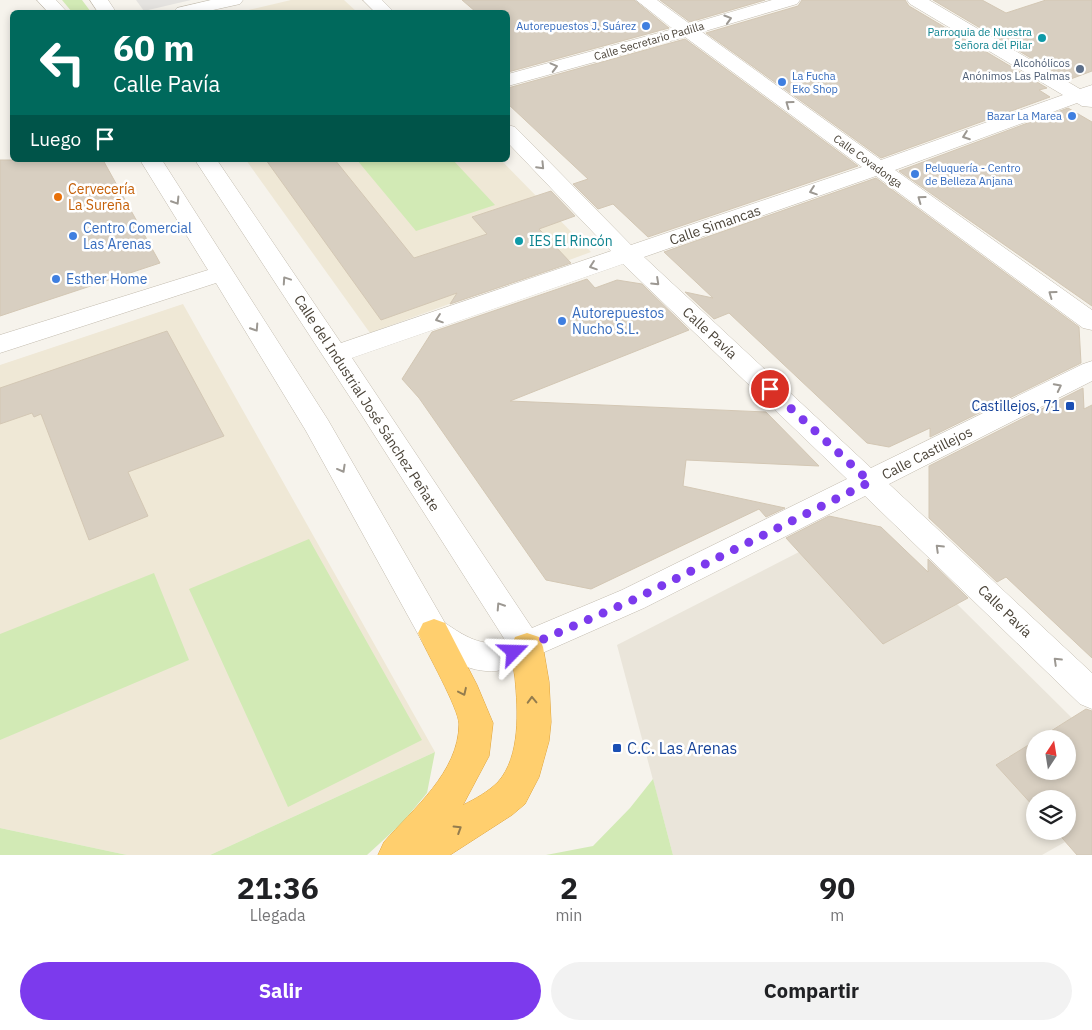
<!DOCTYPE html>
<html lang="es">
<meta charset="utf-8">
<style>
:root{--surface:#fff;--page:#f2f2f2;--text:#202124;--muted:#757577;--accent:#7c3aed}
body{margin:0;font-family:"IBM Plex Sans",sans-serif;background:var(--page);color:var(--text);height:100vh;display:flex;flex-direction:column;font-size:19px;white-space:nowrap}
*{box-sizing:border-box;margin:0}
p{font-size:16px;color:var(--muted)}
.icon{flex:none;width:28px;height:28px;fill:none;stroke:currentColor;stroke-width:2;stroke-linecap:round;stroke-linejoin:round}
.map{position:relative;height:855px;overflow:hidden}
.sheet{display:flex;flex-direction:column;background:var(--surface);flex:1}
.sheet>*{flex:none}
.hud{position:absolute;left:10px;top:10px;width:500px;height:152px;border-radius:8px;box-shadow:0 2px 8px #0003;background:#00695c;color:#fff;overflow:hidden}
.needle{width:32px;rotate:12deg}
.fabs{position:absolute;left:1026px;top:730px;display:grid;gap:10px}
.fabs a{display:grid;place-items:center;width:50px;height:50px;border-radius:50%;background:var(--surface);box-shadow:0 2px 8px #0003;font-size:25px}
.pin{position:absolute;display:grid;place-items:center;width:42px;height:42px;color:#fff;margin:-21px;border:2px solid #fff;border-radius:50%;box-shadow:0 1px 5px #0007}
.me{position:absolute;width:55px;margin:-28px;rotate:68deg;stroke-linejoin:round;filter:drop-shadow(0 0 4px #0008)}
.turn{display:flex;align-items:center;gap:18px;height:105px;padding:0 20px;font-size:22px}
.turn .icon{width:65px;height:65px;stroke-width:2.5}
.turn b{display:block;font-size:35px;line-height:42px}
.then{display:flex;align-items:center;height:48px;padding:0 20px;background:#0003;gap:10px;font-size:19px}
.eta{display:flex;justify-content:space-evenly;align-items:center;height:85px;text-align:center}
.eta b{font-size:30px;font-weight:700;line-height:35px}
.primary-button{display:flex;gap:10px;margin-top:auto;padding:10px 20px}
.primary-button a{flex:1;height:58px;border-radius:30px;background:var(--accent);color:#fff;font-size:20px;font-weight:700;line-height:58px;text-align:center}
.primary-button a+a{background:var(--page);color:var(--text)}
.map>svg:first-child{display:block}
.residential{fill:#eae5da}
.education{fill:#efe8d6}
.green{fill:#d2eab5}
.parking{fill:#e5e3e0}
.building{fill:#d8cfc1;stroke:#d3c7b4}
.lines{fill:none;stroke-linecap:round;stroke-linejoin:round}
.minor-casing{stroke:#c2bbae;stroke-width:1}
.highway-casing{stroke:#e0a43c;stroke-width:1}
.minor{fill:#fff;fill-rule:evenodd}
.highway{fill:#ffcf6e;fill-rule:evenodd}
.oneway{stroke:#9c9892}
.oneway2{stroke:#937c4e}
.route{stroke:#7c3aed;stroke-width:9;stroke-dasharray:0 16.2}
.shop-dot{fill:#3f7fe0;stroke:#fff;stroke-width:2}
.culture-dot{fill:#0f9aa8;stroke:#fff;stroke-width:2}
.service-dot{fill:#5c6f8a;stroke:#fff;stroke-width:2}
.food-dot{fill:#e8710a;stroke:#fff;stroke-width:2}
.transit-dot{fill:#1a4fb4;stroke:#fff;stroke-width:2}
.labels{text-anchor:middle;stroke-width:5;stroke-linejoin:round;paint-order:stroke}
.far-shop-label{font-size:11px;fill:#366cbe;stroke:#fff;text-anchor:end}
.far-culture-label{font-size:11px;fill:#0d838f;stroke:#fff;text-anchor:end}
.far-street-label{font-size:11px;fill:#4b4439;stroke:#fff}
.far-service-label{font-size:11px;fill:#4e5e75;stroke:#fff;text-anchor:end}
.food-label{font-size:14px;fill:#c56008;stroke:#fff;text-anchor:start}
.street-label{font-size:14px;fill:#4b4439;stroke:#fff}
.shop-label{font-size:14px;fill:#366cbe;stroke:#fff;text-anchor:start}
.culture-label{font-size:14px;fill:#0d838f;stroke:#fff;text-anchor:start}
.transit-label{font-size:14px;fill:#164399;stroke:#fff;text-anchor:end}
.near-transit-label{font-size:16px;fill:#164399;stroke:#fff;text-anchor:start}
</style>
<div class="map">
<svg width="1092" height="855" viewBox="0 0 1092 855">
<rect width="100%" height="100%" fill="#f6f3ec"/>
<!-- residential -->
<path class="residential" d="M799,552L883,644L957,604L1072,718L1035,739L1028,745L1031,780L1009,756L996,765L1035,808V831H1056L1065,842L1042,855H673L617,645Z"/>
<!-- education -->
<path class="education" d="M291,0H344L357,12H240Z
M246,160H501L591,252L370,333Z
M183,304L435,752L210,855H127L0,828V365Z"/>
<!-- green -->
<path class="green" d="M62,0H82L91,12H72Z
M357,160H453L495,205L416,231Z
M309,539L422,740L288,807L189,589Z
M154,573L189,660L0,740V634Z
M435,752L427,793L402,823L367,855H210Z
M653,779L673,855H546L593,846L630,808Z
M0,828L127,855H0Z"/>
<!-- parking -->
<path class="parking" d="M136,0H191L144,11Z"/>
<!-- building -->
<path class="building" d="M462,0H634L669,28L508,72V12H476Z
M660,0H765L690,22Z
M802,0H905L909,6L1047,88L1039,90L1050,97L881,158L706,33L798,6Z
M933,0H982L1006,13L1046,0H1092V71L1068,80Z
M685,39L858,166L648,237L613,204L598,209L573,184L588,179L508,104V88Z
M1068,108L1092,122V306L899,171Z
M0,160H103L160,263L0,316Z
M266,160H335L414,258L487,234L472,217L551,191L575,216L539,229L571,263L450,304L457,293L381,320Z
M876,178L1079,327L1081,363L930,437V428L889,447L867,443L729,313L714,319L685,292L713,298L664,252Z
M587,279L595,288L617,280L642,284L689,330L510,401L766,412L819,466L686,460L683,486L785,508L766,517L759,509L591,589L546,580L419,398L402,379L432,332Z
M167,331L224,436L128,472L148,516L89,540L41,414L34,417L32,413L0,424V388Z
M1083,388L1084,409L1092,405V658L1006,577L997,582L929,518V466Z
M829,516L881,527L928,572V559L968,598L883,644L786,538Z
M1086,709L1092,711V855H1077L1056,831H1068V799H1035V808L996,765L1035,741V771H1068V739H1038Z"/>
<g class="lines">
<!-- minor casing -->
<g class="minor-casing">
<path id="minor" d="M37,0H56L67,12H48Z
M90,0H108L116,12H98Z
M211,0H243L240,4L204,12H174L177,8Z
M363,0H382L394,12H375Z
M636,0H657L690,24L772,0H800L797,4L702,32L881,160L1063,95L910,4L907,0H929L1080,89L1092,85V107L1082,106L1077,103L895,170L1092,310V330L1083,328L876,176L644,257L871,468L1083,364L1092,361V381L889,484L1092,673V709L1080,704L865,496L644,608L540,654L539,657C527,661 514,667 502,670C474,676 444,658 423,643L306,431L216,283L0,353V335L208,270L140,160H162L328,420L445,623C463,635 483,649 505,640L361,414L195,160H217L341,343L611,251L508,143V125L515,127L631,245L862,167L685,37L508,86V74L673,29ZM623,264L847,479L622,590L532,628L352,358Z"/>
</g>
<!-- highway casing -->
<g class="highway-casing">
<path id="highway" d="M434,619L445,623L477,685L493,723L489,756L463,805C475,799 488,792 498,782C521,756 518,710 515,678C513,663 509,651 515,637L527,633L539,637L543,647L549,682L551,722L549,741L539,777L525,804L512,815L450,855H378L384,842C413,809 459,772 459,724C459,709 426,651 418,633L423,623Z"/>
</g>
<!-- minor -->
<use href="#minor" class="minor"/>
<!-- highway -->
<use href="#highway" class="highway"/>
</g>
<!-- one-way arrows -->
<defs><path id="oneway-chevron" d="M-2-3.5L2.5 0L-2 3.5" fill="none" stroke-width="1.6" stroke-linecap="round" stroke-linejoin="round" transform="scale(1.25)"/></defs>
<g class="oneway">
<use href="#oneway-chevron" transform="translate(728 19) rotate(-17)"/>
<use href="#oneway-chevron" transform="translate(554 67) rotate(-15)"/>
<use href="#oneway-chevron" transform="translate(789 104) rotate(-144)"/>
<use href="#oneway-chevron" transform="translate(966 136) rotate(160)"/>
<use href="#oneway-chevron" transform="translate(541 166) rotate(46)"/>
<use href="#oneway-chevron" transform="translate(813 191) rotate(161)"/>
<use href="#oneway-chevron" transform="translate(921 199) rotate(-144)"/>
<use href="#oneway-chevron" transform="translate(176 201) rotate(58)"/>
<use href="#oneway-chevron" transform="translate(593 266) rotate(161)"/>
<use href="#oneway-chevron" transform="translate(286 280) rotate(-124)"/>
<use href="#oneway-chevron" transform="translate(656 282) rotate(43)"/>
<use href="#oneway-chevron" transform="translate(1052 294) rotate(-144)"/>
<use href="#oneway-chevron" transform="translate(439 319) rotate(161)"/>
<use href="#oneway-chevron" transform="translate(255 328) rotate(57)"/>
<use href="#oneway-chevron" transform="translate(1058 387) rotate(-27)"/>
<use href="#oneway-chevron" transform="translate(342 469) rotate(61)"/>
<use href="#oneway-chevron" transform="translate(939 548) rotate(-136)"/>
<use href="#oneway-chevron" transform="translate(500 606) rotate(-123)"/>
<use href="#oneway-chevron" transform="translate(1057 661) rotate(-136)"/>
</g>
<g class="oneway2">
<use href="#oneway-chevron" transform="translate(463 692) rotate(65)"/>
<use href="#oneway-chevron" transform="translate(532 700) rotate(-92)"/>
<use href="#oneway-chevron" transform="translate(458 829) rotate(-32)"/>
</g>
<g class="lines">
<!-- route -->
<path class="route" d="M514,652L633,600L870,482L770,389"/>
</g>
<!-- markers -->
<g class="shop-dot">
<circle cx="646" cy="26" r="5"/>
<circle cx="782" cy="82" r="5"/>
<circle cx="1072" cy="116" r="5"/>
<circle cx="915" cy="174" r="5"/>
<circle cx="73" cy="236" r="5"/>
<circle cx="56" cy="279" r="5"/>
<circle cx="562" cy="321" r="5"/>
</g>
<g class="culture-dot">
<circle cx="1042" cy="38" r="5"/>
<circle cx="519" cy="241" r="5"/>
</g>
<circle class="service-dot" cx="1080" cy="69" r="5"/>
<circle class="food-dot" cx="58" cy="197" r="5"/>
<g class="transit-dot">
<rect x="1065" y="401" width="10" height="10" rx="2.5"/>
<rect x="612" y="743" width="10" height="10" rx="2.5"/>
</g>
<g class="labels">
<!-- far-shop labels -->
<g class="far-shop-label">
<text x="636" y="30">Autorepuestos J. Suárez</text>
<text x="792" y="80" text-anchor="start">La Fucha<tspan x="792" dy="13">Eko Shop</tspan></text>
<text x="1062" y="120">Bazar La Marea</text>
<text x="925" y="172" text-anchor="start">Peluquería - Centro<tspan x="925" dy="13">de Belleza Anjana</tspan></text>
</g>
<!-- far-culture labels -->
<g class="far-culture-label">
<text x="1032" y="36">Parroquia de Nuestra<tspan x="1032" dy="13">Señora del Pilar</tspan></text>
</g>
<!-- far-street labels -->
<g class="far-street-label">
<text transform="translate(649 41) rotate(-16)" y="4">Calle Secretario Padilla</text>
<text transform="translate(868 161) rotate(36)" y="4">Calle Covadonga</text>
</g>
<!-- far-service labels -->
<g class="far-service-label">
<text x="1070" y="67">Alcohólicos<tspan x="1070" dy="13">Anónimos Las Palmas</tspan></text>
</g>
<!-- food labels -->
<g class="food-label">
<text x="68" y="194">Cervecería<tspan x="68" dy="16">La Sureña</tspan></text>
</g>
<!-- street labels -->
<g class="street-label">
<text transform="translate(715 225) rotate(-19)" y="5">Calle Simancas</text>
<text transform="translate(710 333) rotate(43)" y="5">Calle Pavía</text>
<text transform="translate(367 403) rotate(57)" y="5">Calle del Industrial José Sánchez Peñate</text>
<text transform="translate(927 453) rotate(-27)" y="5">Calle Castillejos</text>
<text transform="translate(1005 611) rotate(44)" y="5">Calle Pavía</text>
</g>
<!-- shop labels -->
<g class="shop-label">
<text x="83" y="233">Centro Comercial<tspan x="83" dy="16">Las Arenas</tspan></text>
<text x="66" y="284">Esther Home</text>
<text x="572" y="318">Autorepuestos<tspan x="572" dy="16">Nucho S.L.</tspan></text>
</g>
<!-- culture labels -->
<g class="culture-label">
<text x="529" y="246">IES El Rincón</text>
</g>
<!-- transit labels -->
<g class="transit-label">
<text x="1060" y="411">Castillejos, 71</text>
</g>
<!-- near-transit labels -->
<g class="near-transit-label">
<text x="627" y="754">C.C. Las Arenas</text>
</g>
</g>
</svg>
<div class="fabs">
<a><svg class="needle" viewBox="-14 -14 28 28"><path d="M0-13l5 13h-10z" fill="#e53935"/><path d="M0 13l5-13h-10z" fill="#757577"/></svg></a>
<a><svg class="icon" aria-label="layers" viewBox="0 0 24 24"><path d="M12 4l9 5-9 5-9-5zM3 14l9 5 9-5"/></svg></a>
</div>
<div class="pin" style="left:770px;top:389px;background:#d93025"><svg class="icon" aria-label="arrive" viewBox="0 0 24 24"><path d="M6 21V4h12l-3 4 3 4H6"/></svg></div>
<svg class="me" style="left:514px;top:652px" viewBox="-20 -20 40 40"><path d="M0-17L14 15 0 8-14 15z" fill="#7c3aed" stroke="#fff" stroke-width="4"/></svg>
<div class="hud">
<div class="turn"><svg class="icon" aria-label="left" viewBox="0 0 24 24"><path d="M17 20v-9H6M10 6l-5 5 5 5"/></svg><div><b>60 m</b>Calle Pavía</div></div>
<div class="then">Luego<svg class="icon" aria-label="arrive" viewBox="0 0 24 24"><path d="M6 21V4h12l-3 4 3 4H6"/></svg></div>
</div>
</div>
<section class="sheet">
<div class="eta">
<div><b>21:36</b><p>Llegada</p></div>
<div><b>2</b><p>min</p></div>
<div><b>90</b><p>m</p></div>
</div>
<div class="primary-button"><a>Salir</a><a>Compartir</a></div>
</section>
